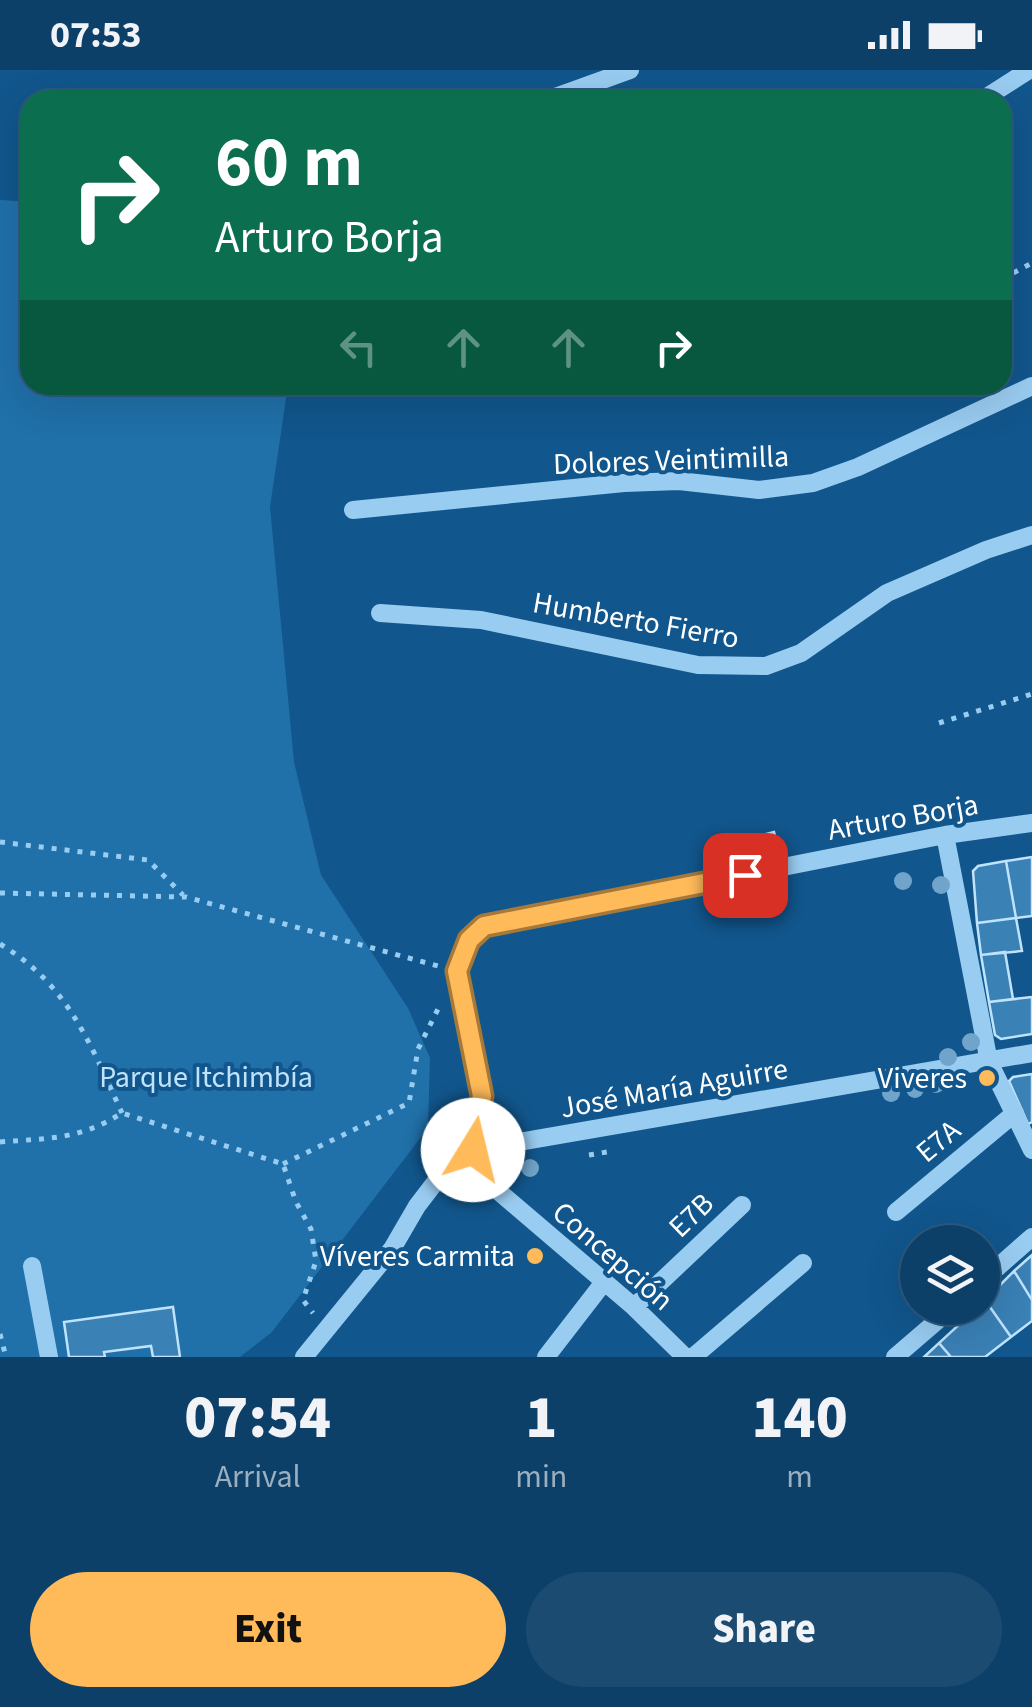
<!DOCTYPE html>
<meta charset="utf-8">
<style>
:root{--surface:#0d4069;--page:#1b4b71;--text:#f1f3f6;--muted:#9aafc0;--line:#2d597d;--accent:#ffba59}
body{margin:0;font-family:"Source Sans 3",sans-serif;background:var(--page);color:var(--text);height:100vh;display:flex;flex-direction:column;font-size:38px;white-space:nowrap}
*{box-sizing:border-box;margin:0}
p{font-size:32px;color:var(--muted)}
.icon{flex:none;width:55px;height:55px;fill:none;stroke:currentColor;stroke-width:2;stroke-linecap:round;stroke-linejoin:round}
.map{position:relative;height:1287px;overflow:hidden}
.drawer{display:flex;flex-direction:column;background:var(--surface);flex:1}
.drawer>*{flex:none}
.guide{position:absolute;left:20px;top:20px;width:992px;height:305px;border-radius:30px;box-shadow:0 10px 40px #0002,0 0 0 2px var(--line);background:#0b6e4f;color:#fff;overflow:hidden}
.tools{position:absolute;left:900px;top:1155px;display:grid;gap:20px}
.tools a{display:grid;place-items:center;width:100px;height:100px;border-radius:50%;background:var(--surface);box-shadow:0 10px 40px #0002,0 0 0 2px var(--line);font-size:50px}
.pin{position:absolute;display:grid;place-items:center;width:85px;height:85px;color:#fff;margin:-42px;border-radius:20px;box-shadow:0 5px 15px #0006}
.me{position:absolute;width:110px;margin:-55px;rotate:9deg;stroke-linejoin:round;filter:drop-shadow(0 0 8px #0008)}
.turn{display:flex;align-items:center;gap:35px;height:210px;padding:0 30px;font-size:45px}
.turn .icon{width:130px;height:130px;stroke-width:2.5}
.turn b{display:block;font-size:70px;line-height:85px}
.lanes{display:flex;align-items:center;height:95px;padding:0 30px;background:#0003;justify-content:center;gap:50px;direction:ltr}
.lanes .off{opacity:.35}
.eta{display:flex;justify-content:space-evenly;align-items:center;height:170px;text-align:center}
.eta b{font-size:60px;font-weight:800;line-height:70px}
.primary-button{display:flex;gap:20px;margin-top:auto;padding:20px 30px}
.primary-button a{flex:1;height:115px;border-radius:60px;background:var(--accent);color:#111;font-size:40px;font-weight:800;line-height:115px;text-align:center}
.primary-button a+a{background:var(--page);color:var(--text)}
.status{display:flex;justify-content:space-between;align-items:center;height:70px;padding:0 50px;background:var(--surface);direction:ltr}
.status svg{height:28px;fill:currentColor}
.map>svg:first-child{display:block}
.green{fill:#2070a9}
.building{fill:#3a81b6;stroke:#c0e3fd;stroke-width:2.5}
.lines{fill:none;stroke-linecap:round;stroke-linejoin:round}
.path{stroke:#99ccf1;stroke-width:5;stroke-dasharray:5 8;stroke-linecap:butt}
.minor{stroke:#99ccf1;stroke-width:18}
.tree{fill:#71a4ca}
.route-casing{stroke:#a6793a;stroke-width:25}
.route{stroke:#ffba59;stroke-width:18}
.poi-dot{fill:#ffba59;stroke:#11568c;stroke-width:4}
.labels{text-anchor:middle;stroke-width:8;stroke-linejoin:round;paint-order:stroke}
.street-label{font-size:30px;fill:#fff;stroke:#11568c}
.park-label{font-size:30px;fill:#c0e3fd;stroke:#11568c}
.poi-label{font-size:30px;fill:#fff;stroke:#11568c;text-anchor:end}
</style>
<div class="status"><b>07:53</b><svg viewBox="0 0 49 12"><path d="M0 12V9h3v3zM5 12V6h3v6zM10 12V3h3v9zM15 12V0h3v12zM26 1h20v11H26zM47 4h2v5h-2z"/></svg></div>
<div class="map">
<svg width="1032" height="1287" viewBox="0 0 1032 1287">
<rect width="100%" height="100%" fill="#11568c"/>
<!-- green -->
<path class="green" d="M0,130L30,132V315H288L270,437L294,692L321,805L408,938L430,988L428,1058L272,1262L240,1287H0Z"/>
<!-- building -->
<path class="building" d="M774,762L779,781L766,784L762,765Z
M1032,787V846L1016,848L1006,791Z
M1006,791L1016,848L977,853L973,801L978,796Z
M1016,848L1022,881L981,885L977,853Z
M1005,882L1013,929L989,932L981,885Z
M1032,927V964L1001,969L995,965L989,932Z
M1032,1004V1052L1028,1054L1009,1011L1013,1007Z
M1032,1185V1230L1014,1201Z
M1014,1201L1032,1230V1251L1011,1267L985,1230Z
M985,1230L1011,1267L985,1287H951L939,1273L977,1238H982Z
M173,1237L180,1287H153L151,1276L104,1282L105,1287H69L64,1252Z
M939,1273L951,1287H924Z"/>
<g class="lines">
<!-- path -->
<path class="path" d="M1002,209L1032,193
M939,653L1032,624
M0,772L148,790L183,825
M0,823L186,827L438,896
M0,874C69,915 90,974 122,1043
M0,1072C49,1068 79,1070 122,1043L283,1094L296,1132L311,1159L316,1191L303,1230L313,1243
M589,1085L607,1082
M283,1094L409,1033L418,979L441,933
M0,1264L6,1287"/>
<!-- minor -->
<path class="minor" d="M547,30L630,0
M982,30L1029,0
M353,440L624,413L679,411L759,420L813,413L858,397L1032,316
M380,543L481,550L698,595L766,596L801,583L887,523L986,480L1032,465
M945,765L989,992L1032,1080
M896,1142L1015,1043
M32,1196L49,1287
M982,1211L1032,1167
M634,1237L742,1135
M304,1287L392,1179L417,1136L440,1106L473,1080L1032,983
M546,1287L604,1212
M685,1287L634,1237L484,1109L473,1080L482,1026L457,901L469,870L484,856L945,765L1032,753
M693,1287L803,1193
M895,1287L952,1238"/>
</g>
<!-- trees -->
<g class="tree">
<circle cx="903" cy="811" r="9"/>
<circle cx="941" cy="815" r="9"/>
<circle cx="971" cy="972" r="9"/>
<circle cx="948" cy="987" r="9"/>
<circle cx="936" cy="1014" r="9"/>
<circle cx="915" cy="1019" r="9"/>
<circle cx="891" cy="1023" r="9"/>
<circle cx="530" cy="1098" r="9"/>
</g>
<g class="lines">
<!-- route casing -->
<g class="route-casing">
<path id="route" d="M473,1080L482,1026L457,901L469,870L484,856L745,805"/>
</g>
<!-- route -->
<use href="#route" class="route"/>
</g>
<!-- markers -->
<g class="poi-dot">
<circle cx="987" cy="1008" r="10"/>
<circle cx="535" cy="1186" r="10"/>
</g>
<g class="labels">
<!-- street labels -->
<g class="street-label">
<text transform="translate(671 390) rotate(-2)" y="10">Dolores Veintimilla</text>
<text transform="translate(636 550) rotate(10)" y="10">Humberto Fierro</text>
<text transform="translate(903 747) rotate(-10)" y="10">Arturo Borja</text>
<text transform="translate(674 1018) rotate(-10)" y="10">José María Aguirre</text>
<text transform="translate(938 1071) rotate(-40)" y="10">E7A</text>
<text transform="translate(691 1145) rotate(-44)" y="10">E7B</text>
<text transform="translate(613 1186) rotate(41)" y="10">Concepción</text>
</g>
<!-- park labels -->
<g class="park-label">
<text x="206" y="1017">Parque Itchimbía</text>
</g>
<!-- poi labels -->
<g class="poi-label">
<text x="967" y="1018">Viveres</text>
<text x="515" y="1196">Víveres Carmita</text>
</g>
</g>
</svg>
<div class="tools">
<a><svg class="icon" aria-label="layers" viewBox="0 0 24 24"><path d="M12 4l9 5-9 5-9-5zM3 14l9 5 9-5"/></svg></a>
</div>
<div class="pin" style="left:745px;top:805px;background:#d93025"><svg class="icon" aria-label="arrive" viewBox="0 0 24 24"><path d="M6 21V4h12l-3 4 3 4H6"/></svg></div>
<svg class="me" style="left:473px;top:1080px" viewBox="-20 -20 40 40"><circle r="19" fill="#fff"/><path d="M0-13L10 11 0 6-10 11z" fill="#ffba59"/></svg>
<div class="guide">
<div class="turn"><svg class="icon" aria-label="right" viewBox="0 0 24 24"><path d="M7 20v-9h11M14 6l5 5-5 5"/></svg><div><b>60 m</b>Arturo Borja</div></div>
<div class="lanes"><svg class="icon off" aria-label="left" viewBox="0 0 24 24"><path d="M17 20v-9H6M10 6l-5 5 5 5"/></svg><svg class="icon off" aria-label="ahead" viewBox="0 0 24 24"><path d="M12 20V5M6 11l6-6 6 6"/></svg><svg class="icon off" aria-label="ahead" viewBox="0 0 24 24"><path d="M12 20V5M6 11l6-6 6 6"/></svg><svg class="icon" aria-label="right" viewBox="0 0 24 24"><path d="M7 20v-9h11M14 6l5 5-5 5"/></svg></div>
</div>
</div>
<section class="drawer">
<div class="eta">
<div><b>07:54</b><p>Arrival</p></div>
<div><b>1</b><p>min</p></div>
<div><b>140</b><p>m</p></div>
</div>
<div class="primary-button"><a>Exit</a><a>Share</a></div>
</section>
